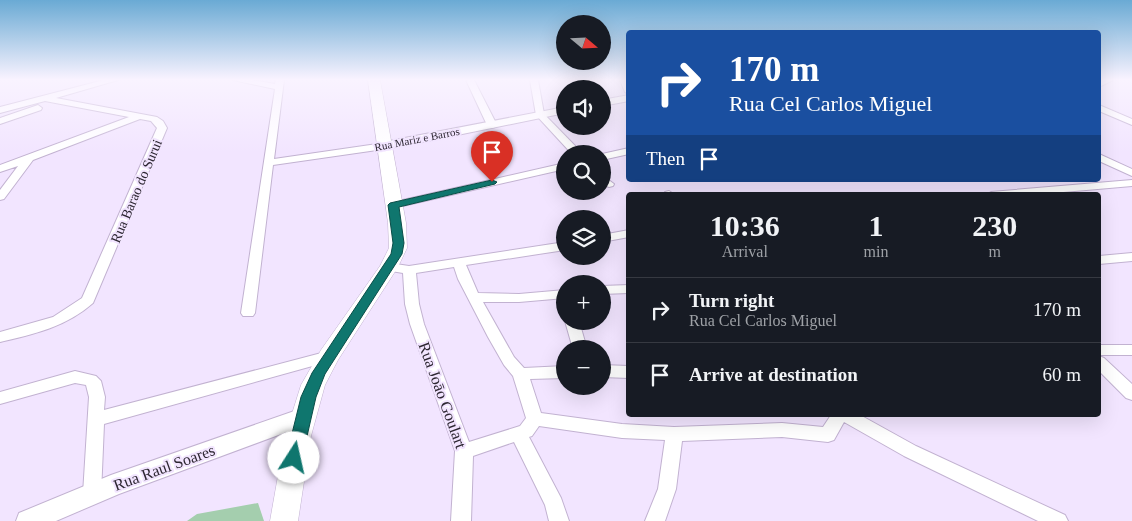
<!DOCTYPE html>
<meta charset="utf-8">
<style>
:root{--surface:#171b24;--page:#20242c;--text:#f1f3f6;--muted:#9ea1a6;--line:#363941}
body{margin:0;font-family:Georgia,serif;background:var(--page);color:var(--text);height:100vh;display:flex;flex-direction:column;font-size:19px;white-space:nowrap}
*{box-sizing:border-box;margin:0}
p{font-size:16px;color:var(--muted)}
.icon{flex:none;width:28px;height:28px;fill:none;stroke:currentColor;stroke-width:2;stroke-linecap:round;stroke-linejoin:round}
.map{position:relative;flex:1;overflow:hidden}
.details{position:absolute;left:626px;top:192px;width:475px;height:225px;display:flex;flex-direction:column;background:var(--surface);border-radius:5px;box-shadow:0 5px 20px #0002}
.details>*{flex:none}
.banner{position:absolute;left:626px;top:30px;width:475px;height:152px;border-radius:5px;box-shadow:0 5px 20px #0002;background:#1a4fa0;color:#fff;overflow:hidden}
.needle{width:32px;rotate:109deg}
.controls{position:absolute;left:556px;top:15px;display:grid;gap:10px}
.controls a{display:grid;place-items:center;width:55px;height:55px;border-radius:50%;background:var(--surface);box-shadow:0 5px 20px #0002;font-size:25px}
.pin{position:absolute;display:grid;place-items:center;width:42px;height:42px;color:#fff;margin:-51px -21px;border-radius:50% 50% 50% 0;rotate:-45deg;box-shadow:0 0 5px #0007}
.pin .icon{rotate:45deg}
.me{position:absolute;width:55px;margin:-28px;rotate:10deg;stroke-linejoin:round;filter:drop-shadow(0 0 4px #0008)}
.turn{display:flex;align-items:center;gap:18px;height:105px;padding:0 20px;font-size:22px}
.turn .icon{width:65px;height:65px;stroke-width:2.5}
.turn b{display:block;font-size:35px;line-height:42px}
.then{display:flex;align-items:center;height:48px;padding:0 20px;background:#0003;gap:10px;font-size:19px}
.eta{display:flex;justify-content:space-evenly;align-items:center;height:85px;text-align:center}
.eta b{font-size:30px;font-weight:700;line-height:35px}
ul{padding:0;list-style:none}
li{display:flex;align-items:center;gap:15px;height:65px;padding:0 20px;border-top:1px solid var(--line)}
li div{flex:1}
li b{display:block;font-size:19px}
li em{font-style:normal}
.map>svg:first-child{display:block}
.green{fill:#a4ceae}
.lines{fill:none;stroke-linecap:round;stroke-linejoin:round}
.minor-casing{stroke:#c2b2d1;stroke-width:2}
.tertiary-casing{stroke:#c2b2d1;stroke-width:2}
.secondary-casing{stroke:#c2b2d1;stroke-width:1}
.minor{fill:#fff;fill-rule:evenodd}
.tertiary{fill:#fff;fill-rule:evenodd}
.secondary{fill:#fff;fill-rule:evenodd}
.route{fill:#0f766e;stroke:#0a4d48}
.labels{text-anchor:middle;stroke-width:4;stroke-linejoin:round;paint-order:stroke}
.far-street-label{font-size:11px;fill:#2d2732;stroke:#f2e5ff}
.street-label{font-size:14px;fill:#2d2732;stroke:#f2e5ff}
.near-street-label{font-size:16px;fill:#2d2732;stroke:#f2e5ff}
</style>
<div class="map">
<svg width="1132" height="521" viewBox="0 0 1132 521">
<rect width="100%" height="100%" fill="#f2e5ff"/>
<!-- green -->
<path class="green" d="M258,503L264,521H187L197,514Z"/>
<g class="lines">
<!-- minor casing -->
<g class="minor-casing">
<path id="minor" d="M104,80H118L56,98L157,117L163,121L167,128L93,303C66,327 34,334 0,342V332L53,317L82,298L157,128L151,121L140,119L33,160L4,199L0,200V190L18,166L0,172V165L129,117L45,101L0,113V107Z
M233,80H252L275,84L276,80H284L274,159L384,143L389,146L384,149L273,165L255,313L253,316H243L241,313L275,89Z
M466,80H474L497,125L495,127L492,128L487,125Z
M530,80H538L544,114L583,154H572L536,115Z
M620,80H628L629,94L625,92Z
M1102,80H1113L1099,87V82Z
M38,105L42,108L41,110L0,124V118Z
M1099,105L1132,119V125L1099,111Z
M629,148V154L602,160V154Z
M1099,154L1132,169V176L1099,161Z
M565,163V169L394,208L388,205L394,202Z
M602,175L614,184L613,186L609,187L602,184Z
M1132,180V186L1029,195H986L991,192Z
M669,191L675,195H664L665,192Z
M629,230V237L602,242V235Z
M565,242V250L466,265L478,293L519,294L565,290V298L519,302H483L514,357L524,368L565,366V378L530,379L541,413L622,424L674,427L782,423L823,427L831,415H860L916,446L1065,515L1068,521H1038L904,456L844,422L834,440L828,442L782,437L682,441L676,489L665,521H645L658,489L665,440L622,438L539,426L532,436L529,437L561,498L569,521H549L545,505L514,442L473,456L471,521H451L455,451L410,324L405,304L403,273L385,270L383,267L389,263L409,266ZM454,267L458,279L488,337L504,365L513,376L526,418L520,426L469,442L424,324L419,304L416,273Z
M1132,253V261L1099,264V256Z
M629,285V293L602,294V286Z
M565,321H579L587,349H573Z
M1099,345H1132V355H1099Z
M329,351L334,352L336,356L334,360L104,424L101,494L99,500L92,502L85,500L83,494L89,397L86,385L75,383L0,404V392L75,371L96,376L101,381L105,397L104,410Z
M1099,356L1104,358L1132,384V400L1126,398L1099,371Z
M602,365L629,366V378L602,377Z"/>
</g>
<!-- tertiary casing -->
<g class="tertiary-casing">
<path id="tertiary" d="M629,95V101L602,106V100Z
M565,107V113L384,150L378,146L384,142Z
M303,408L311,411L314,417L311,423L119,494L56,521H16L19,513L111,475Z"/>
</g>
<!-- secondary casing -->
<g class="secondary-casing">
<path id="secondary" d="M368,80H380L406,223L407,248L398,267L338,360L325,385L311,436L298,521H270L285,436L301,385L321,350L380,266L389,248L388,223Z"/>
</g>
<!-- minor -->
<use href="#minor" class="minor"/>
<!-- tertiary -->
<use href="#tertiary" class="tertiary"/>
<!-- secondary -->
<use href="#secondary" class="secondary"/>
</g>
<!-- sky -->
<linearGradient id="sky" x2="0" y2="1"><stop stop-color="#6aaad4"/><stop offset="0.52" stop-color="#f9f3ff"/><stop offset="1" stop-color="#f9f3ff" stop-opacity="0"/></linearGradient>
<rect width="1132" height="153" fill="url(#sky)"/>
<!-- route -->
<path class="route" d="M492,180L497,182L495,184L399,207L404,243L402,254L325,374L316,397L302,458L300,463L294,465L288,463L286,458L301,397L312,373L391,254L393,243L388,205L390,203Z"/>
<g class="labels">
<!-- far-street labels -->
<g class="far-street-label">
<text transform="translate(417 139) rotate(-11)" y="4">Rua Mariz e Barros</text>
</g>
<!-- street labels -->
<g class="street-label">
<text transform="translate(136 191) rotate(-67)" y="5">Rua Barao do Surui</text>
</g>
<!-- near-street labels -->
<g class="near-street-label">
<text transform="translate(443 395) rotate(70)" y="6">Rua Joāo Goulart</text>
<text transform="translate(164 467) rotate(-20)" y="6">Rua Raul Soares</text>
</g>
</g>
</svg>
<div class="controls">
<a><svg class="needle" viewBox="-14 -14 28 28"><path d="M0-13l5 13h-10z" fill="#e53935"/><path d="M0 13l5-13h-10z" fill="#9ea1a6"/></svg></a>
<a><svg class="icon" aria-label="sound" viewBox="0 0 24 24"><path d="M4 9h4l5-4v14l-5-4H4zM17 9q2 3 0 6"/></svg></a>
<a><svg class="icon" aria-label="search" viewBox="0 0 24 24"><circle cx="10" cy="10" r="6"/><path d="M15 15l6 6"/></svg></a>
<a><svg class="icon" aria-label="layers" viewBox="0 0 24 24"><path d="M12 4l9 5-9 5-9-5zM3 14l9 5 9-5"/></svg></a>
<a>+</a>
<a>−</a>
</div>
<div class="pin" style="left:492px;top:182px;background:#d93025"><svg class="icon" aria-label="arrive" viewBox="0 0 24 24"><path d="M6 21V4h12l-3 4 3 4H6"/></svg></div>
<svg class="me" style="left:294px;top:458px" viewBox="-20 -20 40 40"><circle r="19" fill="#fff"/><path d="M0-13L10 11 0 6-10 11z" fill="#0f766e"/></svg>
<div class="banner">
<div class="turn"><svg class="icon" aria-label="right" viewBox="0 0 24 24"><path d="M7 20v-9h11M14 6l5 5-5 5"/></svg><div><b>170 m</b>Rua Cel Carlos Miguel</div></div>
<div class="then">Then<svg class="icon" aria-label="arrive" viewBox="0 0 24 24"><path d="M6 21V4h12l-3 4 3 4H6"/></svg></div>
</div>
<section class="details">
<div class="eta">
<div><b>10:36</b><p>Arrival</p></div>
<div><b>1</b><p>min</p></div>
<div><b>230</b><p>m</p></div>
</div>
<ul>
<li><svg class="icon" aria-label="right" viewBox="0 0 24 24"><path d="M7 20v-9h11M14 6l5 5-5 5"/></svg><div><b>Turn right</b><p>Rua Cel Carlos Miguel</p></div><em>170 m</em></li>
<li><svg class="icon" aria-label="arrive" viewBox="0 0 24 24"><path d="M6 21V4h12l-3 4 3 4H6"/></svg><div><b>Arrive at destination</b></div><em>60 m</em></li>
</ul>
</section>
</div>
